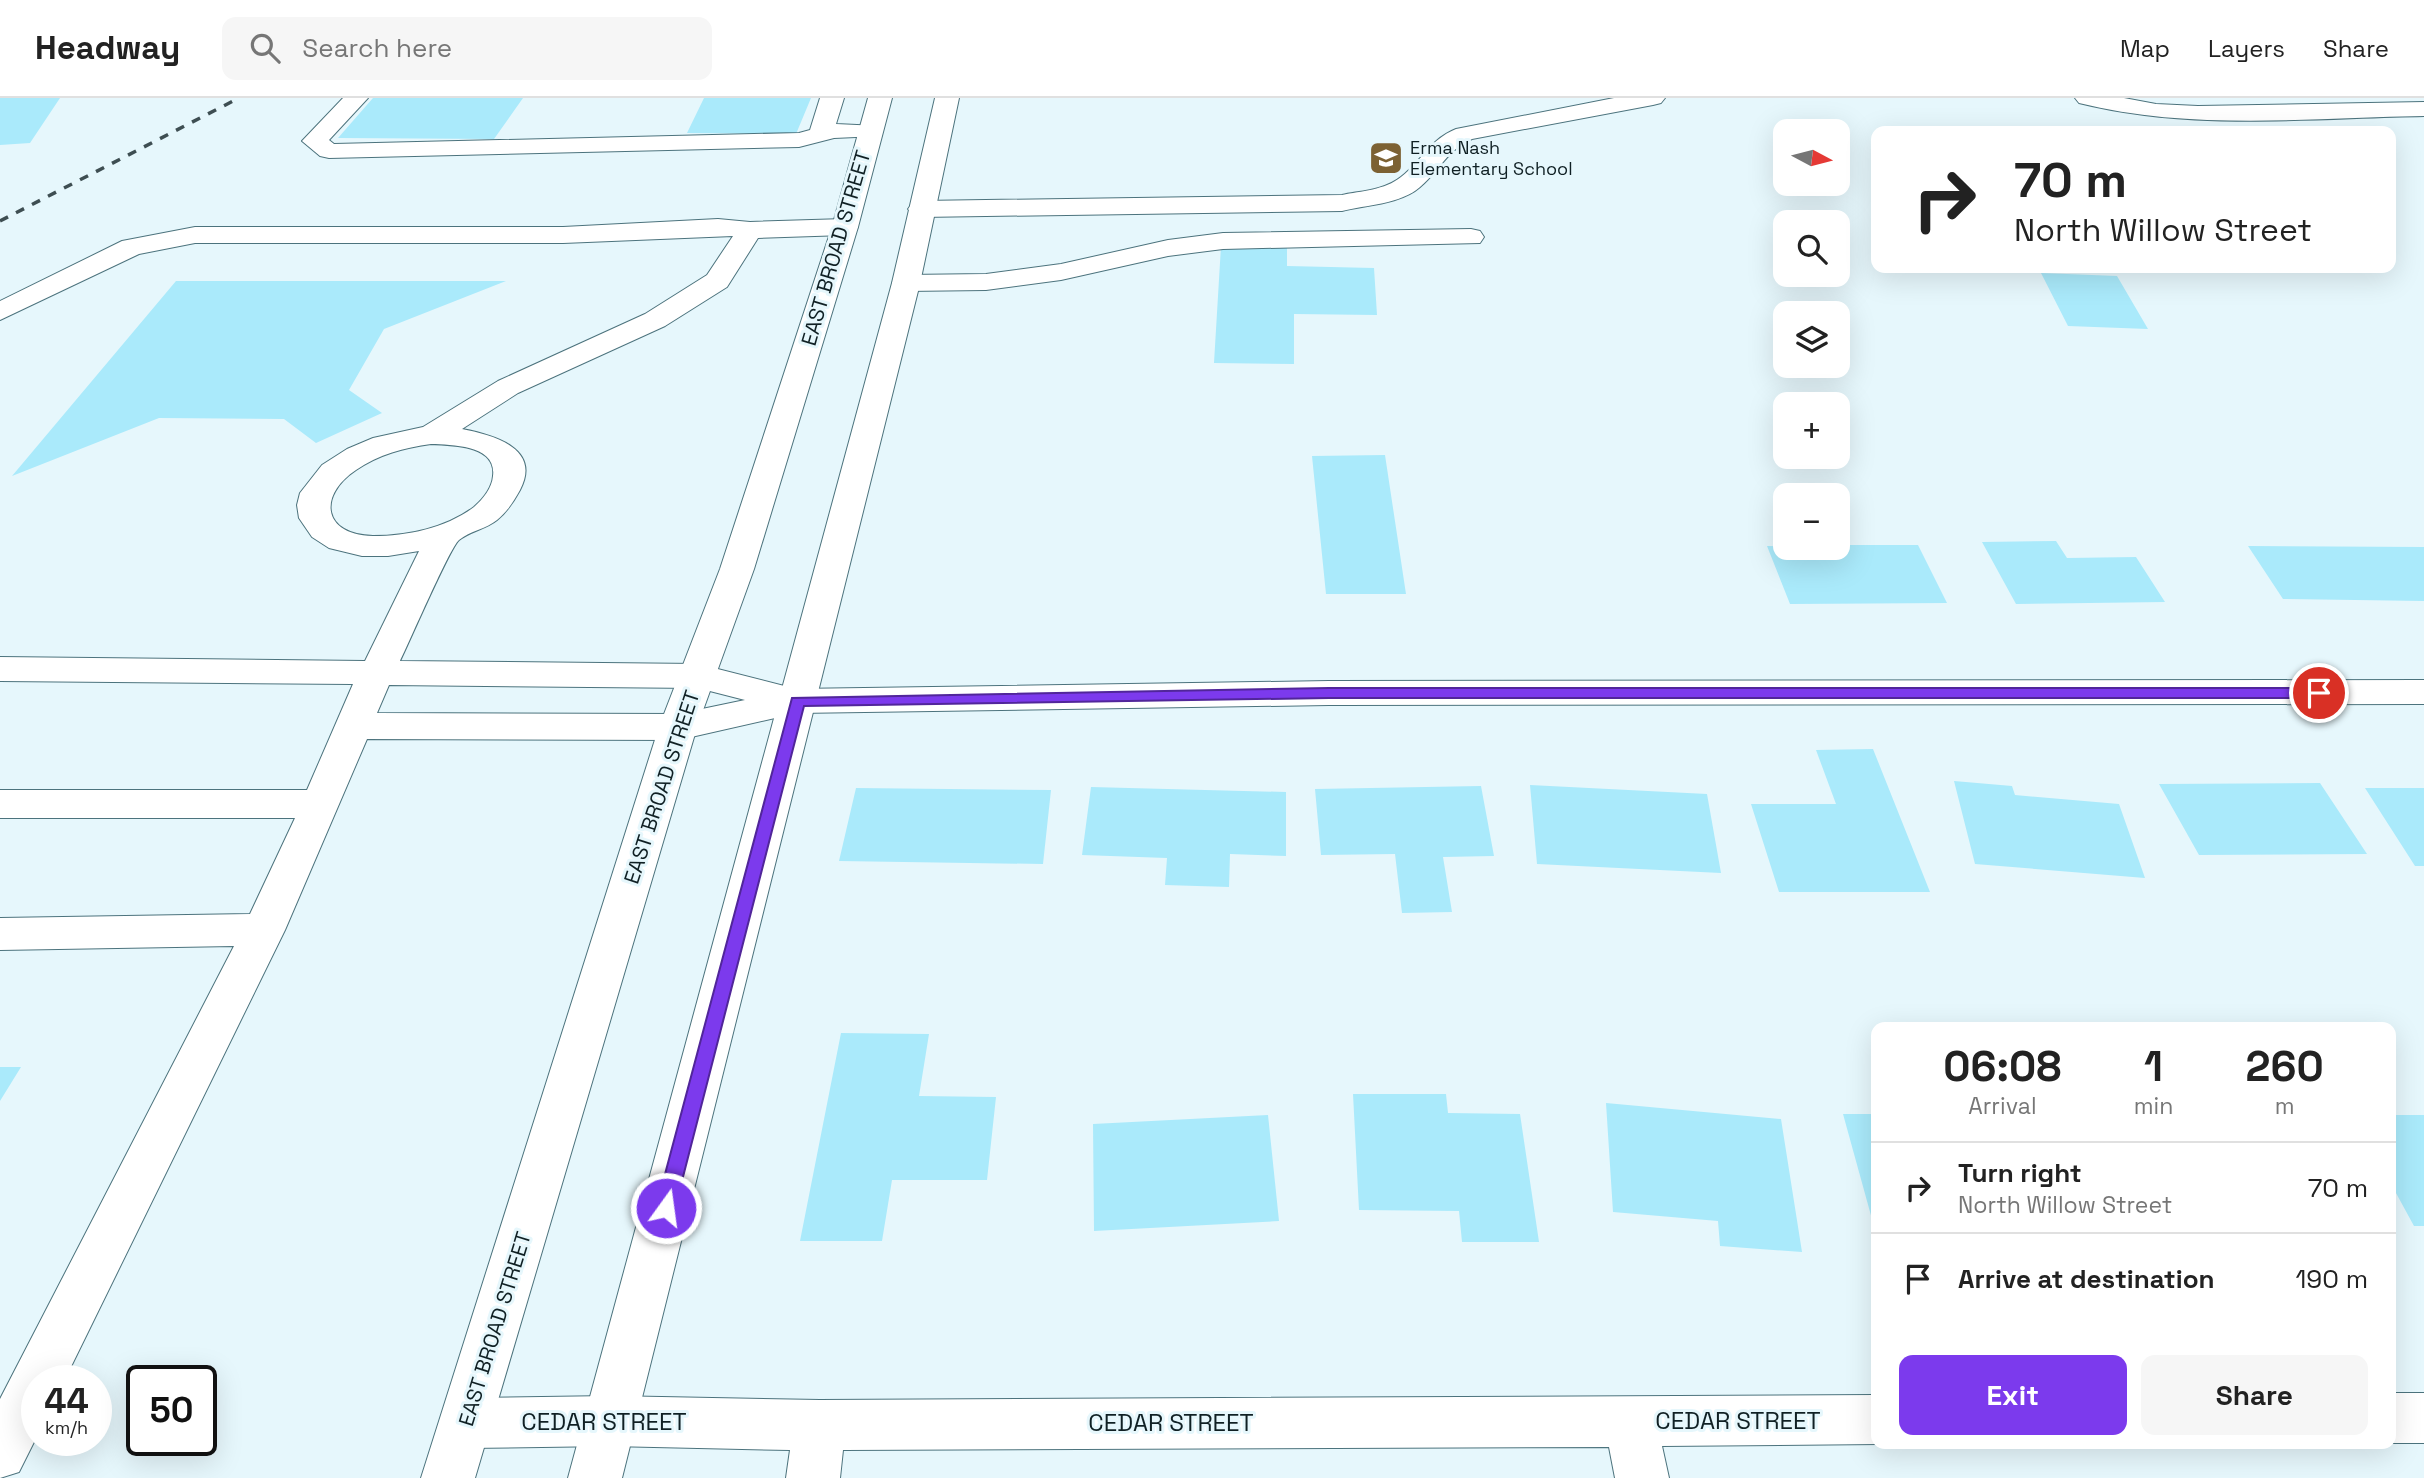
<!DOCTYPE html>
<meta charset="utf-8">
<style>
:root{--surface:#fff;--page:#f6f6f6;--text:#222;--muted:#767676;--line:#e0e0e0;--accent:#7c3aed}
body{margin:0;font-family:"Space Grotesk",sans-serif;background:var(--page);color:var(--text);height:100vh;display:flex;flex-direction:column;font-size:26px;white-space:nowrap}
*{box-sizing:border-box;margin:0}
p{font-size:23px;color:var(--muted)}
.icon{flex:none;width:38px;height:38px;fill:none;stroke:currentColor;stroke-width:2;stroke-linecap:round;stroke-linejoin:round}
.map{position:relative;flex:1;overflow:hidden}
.panel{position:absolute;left:1871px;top:924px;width:525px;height:427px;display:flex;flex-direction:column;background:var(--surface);border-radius:14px;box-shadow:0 7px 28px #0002}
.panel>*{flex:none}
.top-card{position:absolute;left:1871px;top:28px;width:525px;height:147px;border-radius:14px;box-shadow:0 7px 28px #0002;background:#fff;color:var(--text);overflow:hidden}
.needle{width:46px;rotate:97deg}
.tools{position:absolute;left:1773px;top:21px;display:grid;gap:14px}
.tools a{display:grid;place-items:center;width:77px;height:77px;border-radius:14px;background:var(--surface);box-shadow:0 7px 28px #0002;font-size:35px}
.speed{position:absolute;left:21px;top:1267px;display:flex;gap:14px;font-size:35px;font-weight:700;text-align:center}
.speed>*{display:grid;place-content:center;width:91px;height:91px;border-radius:50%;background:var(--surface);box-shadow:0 7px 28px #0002;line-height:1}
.speed small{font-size:18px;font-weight:400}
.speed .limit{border:4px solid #111;border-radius:10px;background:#fff;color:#111}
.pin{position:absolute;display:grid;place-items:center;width:60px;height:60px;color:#fff;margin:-30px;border:4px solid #fff;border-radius:50%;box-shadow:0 2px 7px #0007}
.me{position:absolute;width:77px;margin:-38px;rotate:14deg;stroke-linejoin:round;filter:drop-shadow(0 0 5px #0008)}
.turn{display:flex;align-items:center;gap:24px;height:147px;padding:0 28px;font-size:32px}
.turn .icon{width:91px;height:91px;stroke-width:2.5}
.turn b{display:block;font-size:49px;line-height:60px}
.eta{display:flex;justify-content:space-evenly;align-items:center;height:119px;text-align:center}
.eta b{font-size:42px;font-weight:700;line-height:49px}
.primary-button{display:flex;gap:14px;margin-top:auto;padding:14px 28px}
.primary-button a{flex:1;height:80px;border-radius:14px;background:var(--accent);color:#fff;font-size:28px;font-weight:700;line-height:80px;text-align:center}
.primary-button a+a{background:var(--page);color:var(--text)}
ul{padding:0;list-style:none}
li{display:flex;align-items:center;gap:21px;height:91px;padding:0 28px;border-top:2px solid var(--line)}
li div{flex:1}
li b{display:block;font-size:26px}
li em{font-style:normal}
header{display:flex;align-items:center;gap:42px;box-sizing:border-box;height:98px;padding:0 35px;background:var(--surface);border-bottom:2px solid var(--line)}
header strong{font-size:33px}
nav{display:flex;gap:38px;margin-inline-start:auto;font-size:24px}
.search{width:490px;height:63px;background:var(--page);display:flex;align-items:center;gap:18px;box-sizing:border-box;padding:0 24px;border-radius:14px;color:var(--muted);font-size:26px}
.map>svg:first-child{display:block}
.building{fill:#aaeafb}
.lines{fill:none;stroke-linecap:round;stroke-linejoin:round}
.minor-casing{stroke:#4c737d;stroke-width:2}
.major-casing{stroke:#4c737d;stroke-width:2}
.minor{fill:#fff;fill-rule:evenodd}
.major{fill:#fff;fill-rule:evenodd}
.rail{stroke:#3e4e52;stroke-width:3.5;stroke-dasharray:9 9;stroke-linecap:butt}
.route{fill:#7c3aed;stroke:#51269a;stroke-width:2}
.labels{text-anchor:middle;stroke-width:6;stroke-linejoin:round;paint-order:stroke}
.far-poi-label{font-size:18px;fill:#102024;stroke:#e6f7fc;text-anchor:start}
.street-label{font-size:21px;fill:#102024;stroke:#e6f7fc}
.near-street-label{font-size:24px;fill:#102024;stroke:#e6f7fc}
</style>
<header>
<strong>Headway</strong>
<div class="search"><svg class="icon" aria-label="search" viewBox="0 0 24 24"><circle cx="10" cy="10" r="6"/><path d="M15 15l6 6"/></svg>Search here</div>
<nav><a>Map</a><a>Layers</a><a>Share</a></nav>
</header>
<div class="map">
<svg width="2424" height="1380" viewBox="0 0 2424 1380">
<rect width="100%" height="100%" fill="#e6f7fc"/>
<!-- building -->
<path class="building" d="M0,0H60L30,45L0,47Z
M373,0H523L494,41L338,40Z
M704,0H811L796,36L687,35Z
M1221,148L1287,149V168L1374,170L1377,217L1294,216V266L1214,265Z
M2041,175L2117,178L2148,231L2068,228Z
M176,183H506L384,231L349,292L382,315L316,345L284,321L159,320L12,378Z
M1385,357L1406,496H1326L1312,358Z
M2056,443L2067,460L2136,459L2165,504L2016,506L1982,444Z
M1838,447H1918L1947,505L1790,506L1767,448L1838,450Z
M2248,448L2424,449V503L2283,501Z
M1873,651L1930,794H1779L1751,706H1836L1816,652Z
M1954,683L2012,688L2015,697L2119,706L2145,780L1975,766Z
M2320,685L2367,756L2199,757L2159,686Z
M1530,687L1707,696L1721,775L1537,766Z
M1481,688L1494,758L1443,759L1452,814L1402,815L1395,756L1321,757L1315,691Z
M1091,689L1286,694V758L1230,756L1229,789L1165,787L1167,760L1082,757Z
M856,690L1051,692L1043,766L839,763Z
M2365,690H2424V768H2415Z
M841,935L929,936L919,998L996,999L987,1082H892L882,1143H800Z
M0,969H21L0,1003Z
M1353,996H1446L1448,1015L1520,1016L1539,1144H1462L1459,1113L1359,1112Z
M1606,1005L1781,1021L1802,1154L1720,1148L1718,1123L1613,1114Z
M1843,1016H1876V1132H1875Z
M1268,1017L1279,1123L1094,1133L1093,1026Z
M2390,1017H2424V1128H2414L2390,1084Z"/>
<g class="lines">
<!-- minor casing -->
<g class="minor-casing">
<path id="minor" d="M343,0H368L329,42L334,46L799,35L810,32L820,0H844L836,26L878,28L882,33L878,38L834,40L799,49L329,60L320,58L302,43Z
M1614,0H1665L1661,5L1653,7L1472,41C1447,52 1440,72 1420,89C1401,106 1366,107 1342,113L921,119L912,116L908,111L912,106L921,103L1342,97C1361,93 1385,92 1401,79C1422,63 1429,42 1456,31Z
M2075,0H2124L2156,6L2198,8L2424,4V18C2309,20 2191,33 2079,5Z
M718,121L750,124L845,121L854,123L858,129L854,135L845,137L758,140L727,189L665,228L518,295L462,331C493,337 542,350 520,392C514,403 507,414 497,422C486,431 470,433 459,442C450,449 409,545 400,563L698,566L796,591L1329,583L2424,582V606L1329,607L797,615L678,642L367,641L285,832L64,1283H37V1338L19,1374L0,1380V1301L234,848L0,852V820L250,816L295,720H0V692H307L353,586L0,583V559L365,563L419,453L388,458H362L329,450L312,439L299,420L297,407L300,395L322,367L347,351L373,340L423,329L498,283L645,216L707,177L733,138L563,145H195L139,156L0,222V203L122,143L195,129H563ZM431,346C453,347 497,347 493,378C492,390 483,401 474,409C446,430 408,438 373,438C323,437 317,398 356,372C379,356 404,350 431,346ZM389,587L698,590L745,602L678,616L377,615Z
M1471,131L1480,133L1484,139L1480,145L1223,151L1168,158L1061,182L986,192L906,193L896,191L892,185L896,179L906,177L986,176L1061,166L1168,142L1223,135Z
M2390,1295H2424V1345H2390Z
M1876,1297V1346H1880L1662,1348L1669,1380H1615L1609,1349L843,1352L840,1380H786L790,1352L610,1348L467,1350L448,1343L441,1325L448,1307L467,1300L610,1298L820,1302Z"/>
</g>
<!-- major casing -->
<g class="major-casing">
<path id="major" d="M868,0H892L858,129L754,471L697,629L475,1380H421L659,629L720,471L832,129Z
M935,0H959L920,185L622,1380H568L892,185Z"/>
</g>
<!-- minor -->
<use href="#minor" class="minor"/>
<!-- major -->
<use href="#major" class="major"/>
<!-- rail -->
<path class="rail" d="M0,123L239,0"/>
</g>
<!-- route -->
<path class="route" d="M1329,590H2319L2327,595L2319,600H1329L804,608L675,1110L673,1116L666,1118L659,1116L656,1110L792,600Z"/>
<!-- icons -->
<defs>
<g id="school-square" transform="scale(1.75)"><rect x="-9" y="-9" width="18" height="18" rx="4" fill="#7c6133" stroke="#e6f7fc"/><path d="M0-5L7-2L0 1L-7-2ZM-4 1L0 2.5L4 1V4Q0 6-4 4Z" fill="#fff"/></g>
</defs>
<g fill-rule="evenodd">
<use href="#school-square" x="1386" y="60"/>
</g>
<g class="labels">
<!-- far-poi labels -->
<g class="far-poi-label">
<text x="1410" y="56">Erma Nash<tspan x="1410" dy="21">Elementary School</tspan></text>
</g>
<!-- street labels -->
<g class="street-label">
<text transform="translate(836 150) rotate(-74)" y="7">EAST BROAD STREET</text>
<text transform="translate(662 689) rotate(-72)" y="7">EAST BROAD STREET</text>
<text transform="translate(495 1231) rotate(-73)" y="7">EAST BROAD STREET</text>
</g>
<!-- near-street labels -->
<g class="near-street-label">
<text x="1738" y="1331">CEDAR STREET</text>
<text x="604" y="1332">CEDAR STREET</text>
<text x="1171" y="1333">CEDAR STREET</text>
</g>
</g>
</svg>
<div class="tools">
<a><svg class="needle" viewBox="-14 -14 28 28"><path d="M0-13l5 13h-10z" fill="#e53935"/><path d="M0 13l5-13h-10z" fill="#767676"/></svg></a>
<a><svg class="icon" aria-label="search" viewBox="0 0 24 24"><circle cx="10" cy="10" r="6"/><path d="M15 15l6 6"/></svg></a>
<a><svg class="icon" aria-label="layers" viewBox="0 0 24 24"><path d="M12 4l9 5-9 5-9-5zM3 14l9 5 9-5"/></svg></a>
<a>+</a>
<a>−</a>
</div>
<div class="speed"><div>44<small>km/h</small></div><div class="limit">50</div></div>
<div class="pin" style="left:2319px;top:595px;background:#d93025"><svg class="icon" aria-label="arrive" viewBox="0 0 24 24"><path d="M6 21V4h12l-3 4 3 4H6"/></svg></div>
<svg class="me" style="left:666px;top:1110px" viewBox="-20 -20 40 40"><circle r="17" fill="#7c3aed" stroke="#fff" stroke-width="3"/><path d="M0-11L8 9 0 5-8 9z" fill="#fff"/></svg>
<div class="top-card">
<div class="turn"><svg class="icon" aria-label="right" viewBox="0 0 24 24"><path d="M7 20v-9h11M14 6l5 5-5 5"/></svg><div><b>70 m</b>North Willow Street</div></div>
</div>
<section class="panel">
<div class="eta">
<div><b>06:08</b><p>Arrival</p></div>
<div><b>1</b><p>min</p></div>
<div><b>260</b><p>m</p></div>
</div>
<ul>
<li><svg class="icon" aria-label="right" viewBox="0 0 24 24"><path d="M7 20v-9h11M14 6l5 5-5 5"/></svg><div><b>Turn right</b><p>North Willow Street</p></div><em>70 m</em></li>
<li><svg class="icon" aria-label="arrive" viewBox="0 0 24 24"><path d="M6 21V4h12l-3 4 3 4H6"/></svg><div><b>Arrive at destination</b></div><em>190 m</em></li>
</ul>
<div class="primary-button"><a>Exit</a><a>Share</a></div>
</section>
</div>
